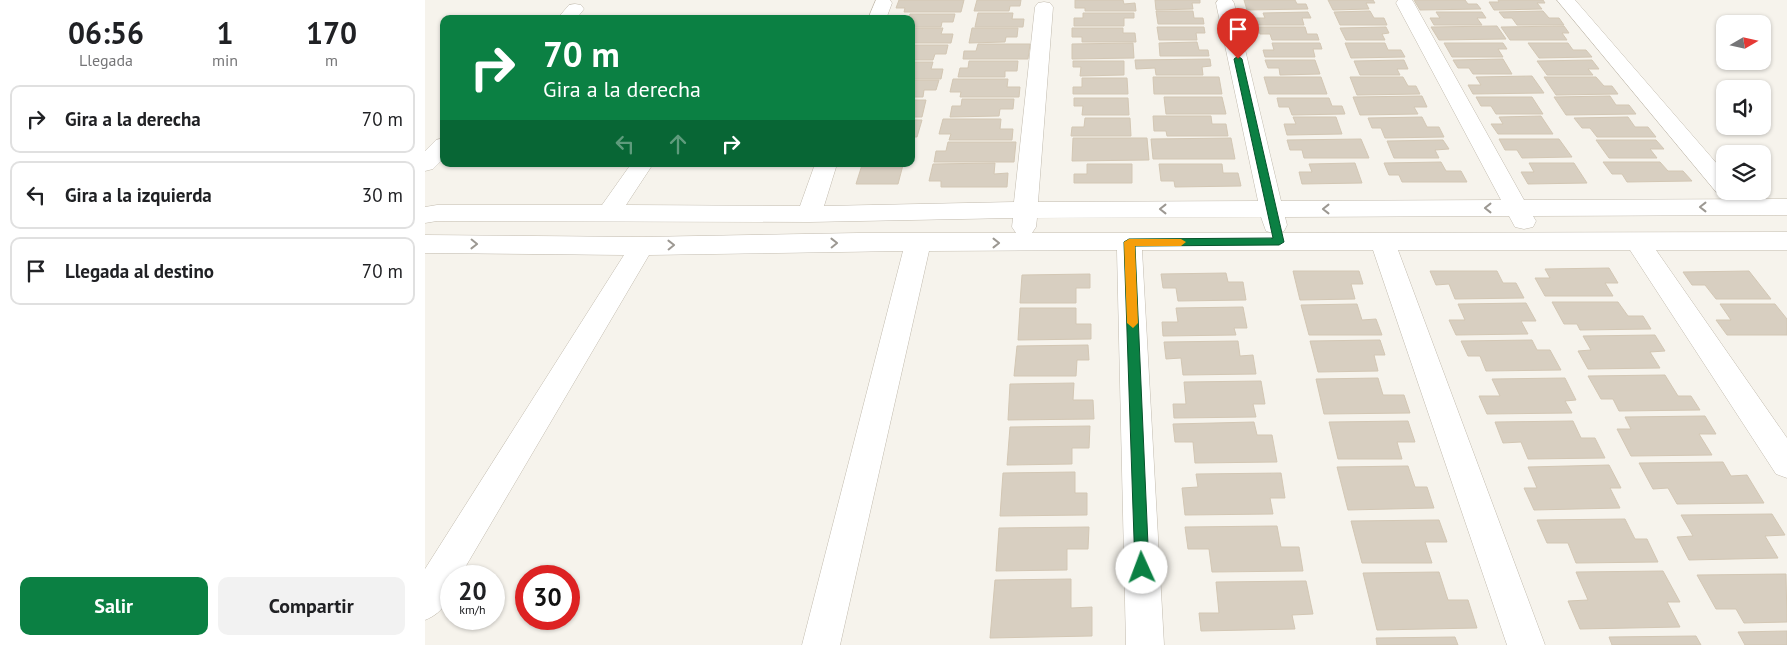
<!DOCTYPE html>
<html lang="es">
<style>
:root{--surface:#fff;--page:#f2f2f2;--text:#202124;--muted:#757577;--line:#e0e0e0;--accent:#0b8043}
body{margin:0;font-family:"PT Sans",sans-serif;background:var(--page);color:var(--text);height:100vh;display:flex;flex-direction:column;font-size:19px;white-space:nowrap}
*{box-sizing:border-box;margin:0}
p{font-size:16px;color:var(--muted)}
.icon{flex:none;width:28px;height:28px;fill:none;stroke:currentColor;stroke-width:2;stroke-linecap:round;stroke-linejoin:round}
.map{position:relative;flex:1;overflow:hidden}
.panel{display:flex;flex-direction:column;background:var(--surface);width:425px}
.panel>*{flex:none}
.guide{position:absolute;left:15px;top:15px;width:475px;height:152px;border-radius:10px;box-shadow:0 1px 4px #0004;background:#0b8043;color:#fff;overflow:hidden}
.needle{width:32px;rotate:81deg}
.buttons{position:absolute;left:1291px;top:15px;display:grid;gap:10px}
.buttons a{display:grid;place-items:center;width:55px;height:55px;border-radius:10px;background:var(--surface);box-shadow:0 1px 4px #0004;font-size:25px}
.speed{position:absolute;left:15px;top:565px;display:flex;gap:10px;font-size:25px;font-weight:700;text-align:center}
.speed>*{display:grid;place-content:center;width:65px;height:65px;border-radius:50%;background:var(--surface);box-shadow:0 1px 4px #0004;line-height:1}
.speed small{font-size:12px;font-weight:400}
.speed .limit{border:8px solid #d22;background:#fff;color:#111}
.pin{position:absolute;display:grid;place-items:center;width:42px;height:42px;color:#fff;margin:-51px -21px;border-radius:50% 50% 50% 0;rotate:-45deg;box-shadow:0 0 5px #0007}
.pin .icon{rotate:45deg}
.me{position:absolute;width:55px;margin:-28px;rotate:358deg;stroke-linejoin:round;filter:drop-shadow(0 0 4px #0008)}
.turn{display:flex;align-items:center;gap:18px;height:105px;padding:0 20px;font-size:22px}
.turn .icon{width:65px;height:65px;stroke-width:2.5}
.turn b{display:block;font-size:35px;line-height:42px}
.lanes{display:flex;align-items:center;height:48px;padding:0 20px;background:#0003;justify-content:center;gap:25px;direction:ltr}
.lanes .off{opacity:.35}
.eta{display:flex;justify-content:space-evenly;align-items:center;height:85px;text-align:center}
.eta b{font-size:30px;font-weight:600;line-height:35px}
.primary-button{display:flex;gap:10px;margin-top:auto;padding:10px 20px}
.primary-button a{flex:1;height:58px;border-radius:10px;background:var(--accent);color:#fff;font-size:20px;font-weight:600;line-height:58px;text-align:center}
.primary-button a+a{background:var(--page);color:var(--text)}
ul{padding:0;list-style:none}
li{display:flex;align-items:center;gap:15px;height:68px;margin:0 10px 8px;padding:0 10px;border:2px solid var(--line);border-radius:10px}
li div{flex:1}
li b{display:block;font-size:19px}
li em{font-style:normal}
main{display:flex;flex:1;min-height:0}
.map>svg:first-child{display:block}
.building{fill:#d8cfc1;stroke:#d3c7b4}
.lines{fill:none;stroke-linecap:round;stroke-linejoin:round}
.street-casing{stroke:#c2bbae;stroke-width:1}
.street{fill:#fff;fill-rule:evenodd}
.oneway{stroke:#9c9892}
.route{fill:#0b8043;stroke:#07532c}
.slow{fill:#f59e0b}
</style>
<main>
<section class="panel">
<div class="eta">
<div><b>06:56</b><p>Llegada</p></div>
<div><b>1</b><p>min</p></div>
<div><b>170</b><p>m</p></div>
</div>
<ul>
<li><svg class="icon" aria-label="right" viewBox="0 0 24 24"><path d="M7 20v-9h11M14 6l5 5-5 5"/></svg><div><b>Gira a la derecha</b></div><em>70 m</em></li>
<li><svg class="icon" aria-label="left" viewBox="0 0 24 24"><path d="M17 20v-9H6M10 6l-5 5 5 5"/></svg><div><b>Gira a la izquierda</b></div><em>30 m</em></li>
<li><svg class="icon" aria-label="arrive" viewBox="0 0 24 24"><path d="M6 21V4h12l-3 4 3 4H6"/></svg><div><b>Llegada al destino</b></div><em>70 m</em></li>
</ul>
<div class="primary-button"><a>Salir</a><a>Compartir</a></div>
</section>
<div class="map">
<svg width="1362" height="645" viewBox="0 0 1362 645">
<rect width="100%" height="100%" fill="#f6f3ec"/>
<!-- building -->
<path class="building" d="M474,0H539L536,12H479L480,8H471Z
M552,0H596L595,6H585L584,11H549Z
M650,0H698L699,4L710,3L711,11H660V8H650Z
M730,0H775V3H767L768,9L731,10Z
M819,0H870L872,4H881L883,9L822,10Z
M903,0H948L950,3H941L944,9L908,10Z
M989,0H1040L1043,4H1052L1056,9L995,10Z
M1073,0H1118L1120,3H1112L1117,9L1069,10L1064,2H1074Z
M731,11H768L769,18H778L779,24H733Z
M945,11L949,18H959L962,25H915L909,12Z
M1118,11L1124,18H1134L1139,25H1092L1087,18H1079L1074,12Z
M883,12L886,18H877L879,25H832L830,18H840L838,13Z
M1011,12H1057L1061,18H1052L1057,25H1009L1005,18H1015Z
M553,13H588L587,19H599L598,27H550Z
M658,13H709V18H699V26H649V18H658Z
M485,14H530L528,22H517L516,27H486V19H483Z
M1072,26L1081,39L1014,40L1006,27Z
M1139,26L1144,33H1137L1142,40H1085L1076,27Z
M732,27H779L780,33H771L772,40H734Z
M833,27H880L882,34H892L894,40H847L845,34H835Z
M961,27L964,33L957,34L960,40H921L915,28Z
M486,28H518L516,34H528L526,43H486Z
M547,28H593L592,37H581L580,42L544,43Z
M647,28H698V33H710L711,42H657V37H647Z
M772,42L774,50H783L784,56H735L734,43Z
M708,43L709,58L647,59V44Z
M847,43H895L897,49H888L890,57H840L838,50H849Z
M920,43H960L963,50H976L980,57L926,58Z
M1019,43H1078L1082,49H1073L1078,57H1027Z
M1103,43H1143L1148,50H1161L1167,57L1114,58Z
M553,44H605L603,59H538L539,51H551Z
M486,45H523L521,54H510L508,60H486Z
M785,59L786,66L777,67L778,75H731L730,68L711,69L710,60Z
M1078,59L1087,74H1048L1044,68H1033L1028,60Z
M840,60H890L895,74L855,75L854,68H843Z
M979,60L983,69H972L975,75H935L929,61Z
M1167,60L1174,69H1163L1168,75H1122L1112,61Z
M544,61H593L592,71H580V77H533L535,68H543Z
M648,61H699V75L655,76L656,67H648Z
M486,62H508L506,69H518L516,79H486Z
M1107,76L1119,93L1048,94L1043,85H1056L1051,77Z
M728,77H794L797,94H729Z
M839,77H896L902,94H844Z
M925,77H978L983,86H991L995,94L932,95Z
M1119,77H1171L1179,86H1187L1193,94L1131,95Z
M657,78H702L703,94H648V87H657Z
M528,79H583L582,87H595L594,97H535L536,92H525Z
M486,80H514L511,90H499L498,97H486Z
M997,96L1002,107H989L993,114L935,115L928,97Z
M1185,96L1191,105H1204L1211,114L1141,115L1129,97Z
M739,97H797L801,114H741Z
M1051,97H1107L1118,114H1071L1066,106H1056Z
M649,98H703L704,115H657L658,106H649Z
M852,98H904L907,106H917L920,114L867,115L864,107H854Z
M537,99H589L588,109H575L574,116L525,117L527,106H536Z
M486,100H501L497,117H486Z
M728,116H786L787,124H801L803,136H742L741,131H729Z
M1116,116L1128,134H1073L1066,124H1078L1074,117Z
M868,117H911L917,134L862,135L859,124H871Z
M997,117L1002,127H1014L1019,137L960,138L956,128H947L943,118Z
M1203,117L1210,127H1223L1231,137H1172L1165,128H1157L1149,118Z
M660,118H705L706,136H646L647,127H659Z
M518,119H576L575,129H588L587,140H524L526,134H514Z
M486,120H497L492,137H486Z
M648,138H722L724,160L647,161Z
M806,138L810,159H728L726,139Z
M936,139L944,158H879L877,150H865L862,140Z
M1074,139H1134L1147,157L1097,158L1092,150H1080Z
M1018,140L1024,149L1010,150L1014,158H969L962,141Z
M1171,140H1231L1239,149H1225L1232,158H1184Z
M523,142H591L589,162H509L511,151H521Z
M1016,162L1021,171H1036L1042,182H977L974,175H964L959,163Z
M1178,162H1235L1243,171H1258L1267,181L1202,182L1197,174H1187Z
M570,163L569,174L583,173L582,187H516V181H504L508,164Z
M930,163L937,183L877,184L874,172H887L884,164Z
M1104,163H1149L1162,183L1103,184L1096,172H1109Z
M662,164H707V183H649V174H662Z
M734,164H797L798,173H813L816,186L750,187L749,181H736Z
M437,165H478L473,184H431Z
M1184,268L1193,283H1180L1188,296H1120L1110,278H1125L1120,269Z
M868,271H934L938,284H926L930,299L875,300Z
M1005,271H1072L1078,283H1091L1099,298L1030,299L1024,284L1011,285Z
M1324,271L1346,299H1291L1280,285H1267L1258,272Z
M801,273L803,282H818L821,300L753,301L751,288H738L736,274Z
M665,274V288H651V303H595L597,275Z
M1127,302H1193L1203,316H1218L1226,329L1155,330L1152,324H1139Z
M1101,303L1111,321H1096L1103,334L1031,335L1024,320H1040L1033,304Z
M932,304L937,320L951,319L957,335H884L876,305Z
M1295,304H1350L1362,319V335H1302L1291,320H1306Z
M818,307L822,328H809L811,335L738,336L737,322H753L751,308Z
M595,308H651V324H666V339L593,340Z
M1230,335L1240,351L1225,352L1235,368L1163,369L1153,351L1166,350L1158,336Z
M955,340L960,355H949L953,371L893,372L885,341Z
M1107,340L1112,350H1125L1136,370L1061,371L1055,356H1043L1036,341Z
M813,341L815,356L828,355L831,374L758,375L756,358L741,359L739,342Z
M663,345L664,360H652L651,376H589L592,346Z
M1240,375L1253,396H1266L1275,410L1194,411L1188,399H1176L1163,376Z
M953,378L958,395H979L985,413L899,414L891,379Z
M1140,378L1151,400L1140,401L1147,413L1062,414L1054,396H1075L1067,379Z
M836,381L840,404H828L831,417L749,418L748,404H761L759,382Z
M649,383L648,400H668L669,419L583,420L585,384Z
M1280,416L1291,434H1274L1287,455L1206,456L1192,429H1206L1200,417Z
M983,421L990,442H972L977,459H913L904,422Z
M1148,421L1156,438H1170L1180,458L1103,459L1096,442L1078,443L1070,422Z
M829,422L832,435H847L852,462L770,463L768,442H750L748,424Z
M665,426L664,448H647V464L582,465L585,427Z
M1298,462L1306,476L1322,475L1339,503L1252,504L1243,488L1228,489L1214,463Z
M1184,465L1196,488H1185L1195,508L1109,510L1099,488H1112L1103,467Z
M983,466L990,487H1002L1009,508L923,510L912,467Z
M650,472V493H662V515L575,516L578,473Z
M856,473L860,498H845L848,514L760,515L757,488L773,487L771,474Z
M1347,514L1360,535L1340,536L1353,558L1264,560L1252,537L1268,536L1256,515Z
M1200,519L1210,539H1222L1233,562L1151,563L1143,543H1122L1112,520Z
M1014,520L1022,542H1000L1007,563H937L926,521Z
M852,526L856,547H874L878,571L787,572L784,549H763L760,527Z
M664,527L663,549H642V570L571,571L574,528Z
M1238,571L1255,602H1242L1255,627L1155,629L1143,601L1163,600L1151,572Z
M1014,572L1023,600H1043L1052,628L952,630L938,573Z
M1361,574L1362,622L1319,623L1311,609H1291L1272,575Z
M646,579V608L667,607V636L565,638L570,580Z
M881,581L888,614L867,615L870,629L776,631L774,613H794L791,582Z
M1362,631V645H1320L1313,632Z
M1271,636L1276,645H1187L1184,637Z
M1030,637L1033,645H952L951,638Z"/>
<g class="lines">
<!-- street casing -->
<g class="street-casing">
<path id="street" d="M451,0H465L467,3L461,19H443Z
M793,0H807L809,3L856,201L1076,200L971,3L973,0H987L989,3L1099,200L1362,199V215L1108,216L1111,221L1108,227L1099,229L1090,227L1084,216L860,217L862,225L859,231L852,233L1362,232V250H1231L1362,438V478L1351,474L1205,250H973L1120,645H1082L948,250H717L739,645H701L692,250L504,251L415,645H377L478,251L224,255L35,576H26C26,598 20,612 0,620V569L199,255L0,253V235L217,237L433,233H591L587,227L588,218L384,222L12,221L0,223V207L12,205H177L206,164H228L201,205L375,206L390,164H412L399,206L589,202L610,7L613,3L619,2L625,3L628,7L613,202L833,201L791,3ZM836,217L841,231L848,233H607L611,227L612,218Z
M1132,0H1150L1300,173V191H1310L1308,193L1300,196L1292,193Z
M150,4L156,5L159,9L151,19H132L144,5Z
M19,138V158L8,169L0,171V151L11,140Z"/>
</g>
<!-- street -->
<use href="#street" class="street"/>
</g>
<!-- one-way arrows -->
<defs><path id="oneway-chevron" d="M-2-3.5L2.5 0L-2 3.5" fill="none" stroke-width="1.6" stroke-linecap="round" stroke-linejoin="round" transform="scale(1.25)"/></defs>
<g class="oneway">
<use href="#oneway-chevron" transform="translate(1278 207) rotate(180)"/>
<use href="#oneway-chevron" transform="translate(1063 208) rotate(180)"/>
<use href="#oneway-chevron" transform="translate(738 209) rotate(180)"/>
<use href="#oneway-chevron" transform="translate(901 209) rotate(180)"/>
<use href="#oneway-chevron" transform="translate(409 243) rotate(-1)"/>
<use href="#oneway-chevron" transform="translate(571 243)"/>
<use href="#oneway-chevron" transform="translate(49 244) rotate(1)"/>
<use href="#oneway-chevron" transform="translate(246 245) rotate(-1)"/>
</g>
<!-- route -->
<path class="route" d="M813,56L817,59L859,242L854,245L710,246L724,568L722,573L717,575L712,573L710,568L699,242L704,239L848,238L809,59Z"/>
<!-- slow -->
<path class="slow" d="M704,239H756L761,242L756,246H710L713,323L708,328L702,323L699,242Z"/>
</svg>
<div class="buttons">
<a><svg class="needle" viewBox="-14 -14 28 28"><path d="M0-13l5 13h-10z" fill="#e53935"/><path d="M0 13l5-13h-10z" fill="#757577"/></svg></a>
<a><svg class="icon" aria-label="sound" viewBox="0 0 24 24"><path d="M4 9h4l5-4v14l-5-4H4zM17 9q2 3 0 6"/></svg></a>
<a><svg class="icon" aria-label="layers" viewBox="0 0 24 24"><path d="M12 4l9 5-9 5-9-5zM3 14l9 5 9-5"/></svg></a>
</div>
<div class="speed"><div>20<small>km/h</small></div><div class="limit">30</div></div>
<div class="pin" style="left:813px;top:59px;background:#d93025"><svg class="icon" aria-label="arrive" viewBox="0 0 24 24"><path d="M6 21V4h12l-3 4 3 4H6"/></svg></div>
<svg class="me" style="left:717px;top:568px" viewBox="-20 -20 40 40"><circle r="19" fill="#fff"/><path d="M0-13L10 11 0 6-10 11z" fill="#0b8043"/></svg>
<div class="guide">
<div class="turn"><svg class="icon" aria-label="right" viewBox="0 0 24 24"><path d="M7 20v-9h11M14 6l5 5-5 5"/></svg><div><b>70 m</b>Gira a la derecha</div></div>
<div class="lanes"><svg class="icon off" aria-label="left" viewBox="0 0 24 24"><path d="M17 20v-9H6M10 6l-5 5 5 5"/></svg><svg class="icon off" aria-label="ahead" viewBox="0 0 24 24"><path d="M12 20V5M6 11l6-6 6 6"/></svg><svg class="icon" aria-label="right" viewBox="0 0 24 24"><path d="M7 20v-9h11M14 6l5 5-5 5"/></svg></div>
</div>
</div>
</main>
